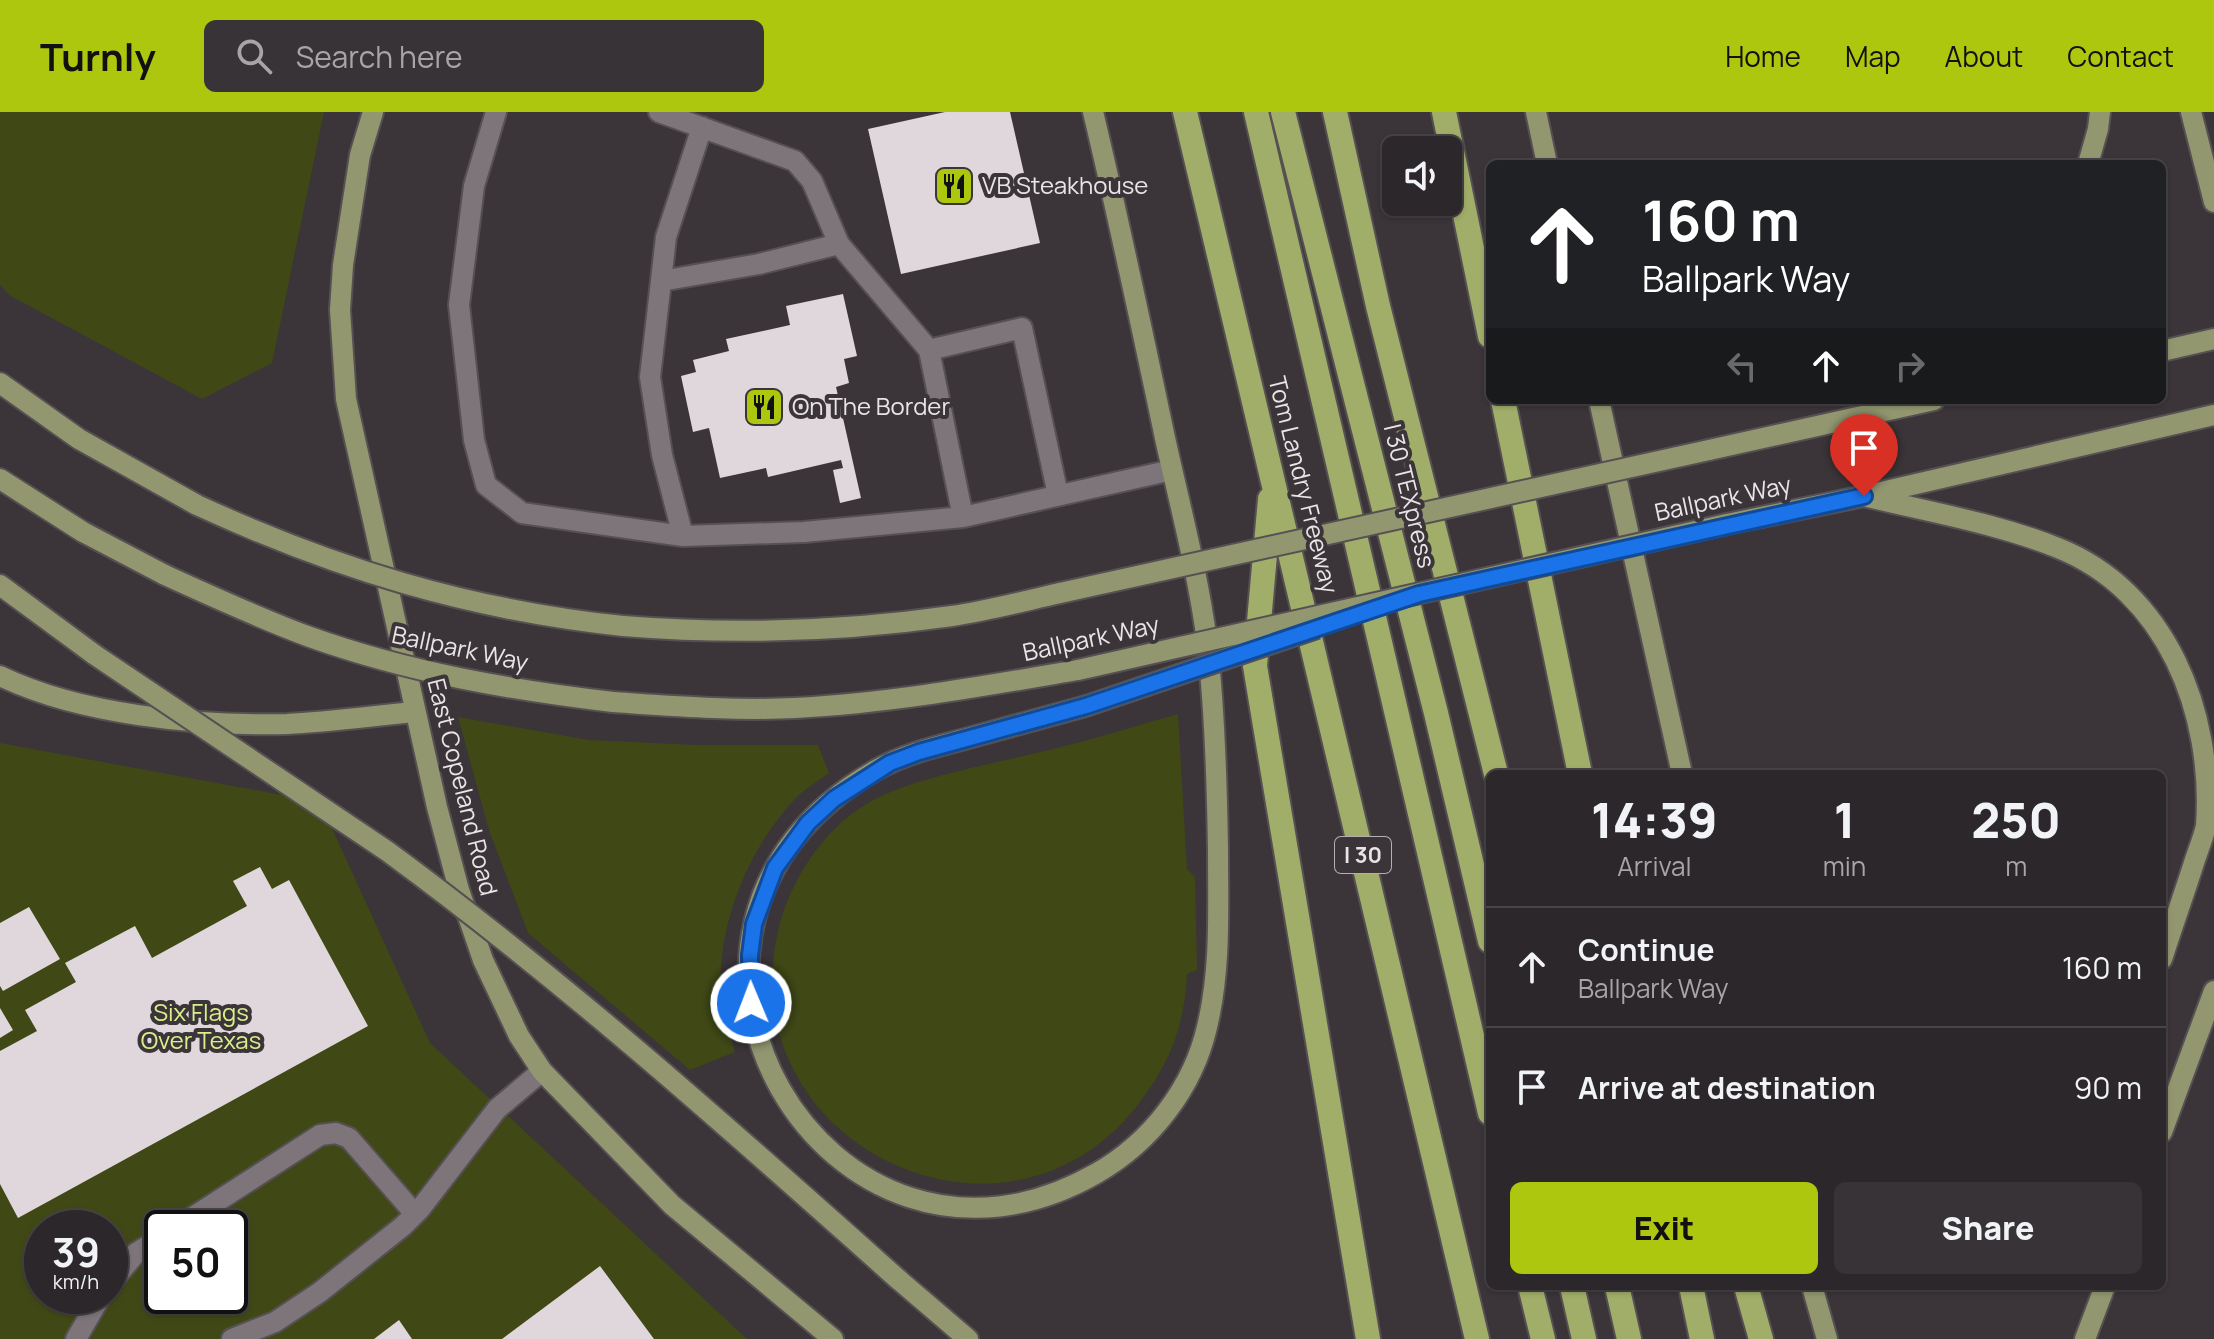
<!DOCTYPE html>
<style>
:root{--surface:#2c272a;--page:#383336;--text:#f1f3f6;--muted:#a6a5a8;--line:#484447;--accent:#adc60e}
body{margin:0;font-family:Manrope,sans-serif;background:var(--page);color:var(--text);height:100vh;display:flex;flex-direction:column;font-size:30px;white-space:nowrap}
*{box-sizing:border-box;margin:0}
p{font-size:26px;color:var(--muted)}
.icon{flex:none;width:44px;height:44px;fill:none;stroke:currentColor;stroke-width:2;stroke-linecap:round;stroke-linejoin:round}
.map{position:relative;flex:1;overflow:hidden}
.drawer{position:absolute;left:1486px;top:658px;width:680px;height:520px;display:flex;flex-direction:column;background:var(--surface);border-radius:12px;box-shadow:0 2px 6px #0004,0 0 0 2px var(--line)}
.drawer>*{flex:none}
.hud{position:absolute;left:1486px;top:48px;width:680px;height:244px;border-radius:12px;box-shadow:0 2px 6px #0004,0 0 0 2px var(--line);background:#202124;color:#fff;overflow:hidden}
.tools{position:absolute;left:1382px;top:24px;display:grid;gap:16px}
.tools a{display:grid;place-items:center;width:80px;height:80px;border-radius:12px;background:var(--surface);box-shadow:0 2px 6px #0004,0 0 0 2px var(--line);font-size:40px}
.speed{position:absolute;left:24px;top:1098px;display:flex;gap:16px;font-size:40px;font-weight:700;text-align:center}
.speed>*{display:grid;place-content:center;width:104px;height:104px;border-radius:50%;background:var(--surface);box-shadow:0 2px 6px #0004,0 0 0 2px var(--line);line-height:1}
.speed small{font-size:20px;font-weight:400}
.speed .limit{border:4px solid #111;border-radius:12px;background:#fff;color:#111}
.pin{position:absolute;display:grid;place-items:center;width:68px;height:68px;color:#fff;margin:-82px -34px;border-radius:50% 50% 50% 0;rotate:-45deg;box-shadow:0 0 8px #0007}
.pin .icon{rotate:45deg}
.me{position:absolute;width:88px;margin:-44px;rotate:359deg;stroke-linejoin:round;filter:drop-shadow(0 0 6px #0008)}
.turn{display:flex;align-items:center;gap:28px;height:168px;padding:0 24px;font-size:36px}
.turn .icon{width:104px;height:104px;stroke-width:2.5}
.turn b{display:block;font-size:56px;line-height:68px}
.lanes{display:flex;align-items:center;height:76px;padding:0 24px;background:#0003;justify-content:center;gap:40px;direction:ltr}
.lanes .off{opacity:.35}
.eta{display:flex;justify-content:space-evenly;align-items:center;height:136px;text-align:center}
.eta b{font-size:48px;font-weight:800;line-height:56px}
.action{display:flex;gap:16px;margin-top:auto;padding:16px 24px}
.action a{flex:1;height:92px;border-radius:12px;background:var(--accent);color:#111;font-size:32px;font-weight:800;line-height:92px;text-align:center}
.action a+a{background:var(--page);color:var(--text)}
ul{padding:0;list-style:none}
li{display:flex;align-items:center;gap:24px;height:120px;padding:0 24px;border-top:2px solid var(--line)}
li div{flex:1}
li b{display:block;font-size:30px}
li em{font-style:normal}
header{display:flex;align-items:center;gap:48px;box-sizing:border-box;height:112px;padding:0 40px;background:var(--accent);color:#111}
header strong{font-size:38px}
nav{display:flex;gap:44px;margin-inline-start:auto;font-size:28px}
.search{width:560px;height:72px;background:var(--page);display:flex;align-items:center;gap:20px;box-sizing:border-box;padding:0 28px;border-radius:12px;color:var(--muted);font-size:30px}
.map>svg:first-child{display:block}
.green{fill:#404916;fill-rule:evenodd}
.building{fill:#e0d7dc}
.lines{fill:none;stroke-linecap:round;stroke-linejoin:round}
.minor-casing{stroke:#565053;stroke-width:24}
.major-casing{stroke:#565053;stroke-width:24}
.highway-casing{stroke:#565053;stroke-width:28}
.minor{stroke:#7d757a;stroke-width:20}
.major{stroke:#929770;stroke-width:20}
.highway{stroke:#a0ae69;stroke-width:24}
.major-bridge-casing{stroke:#565053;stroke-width:24;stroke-linecap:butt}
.major-bridge{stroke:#929770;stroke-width:20}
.route-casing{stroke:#114b97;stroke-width:20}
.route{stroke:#1a73e8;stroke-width:14}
.labels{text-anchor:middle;stroke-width:8;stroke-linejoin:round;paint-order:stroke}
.shield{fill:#3b3438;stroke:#b5afb2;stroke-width:2}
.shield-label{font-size:22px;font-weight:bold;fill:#e9e4e7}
.poi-label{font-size:24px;fill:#e9e4e7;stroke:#3b3438;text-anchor:start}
.street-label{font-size:24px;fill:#e9e4e7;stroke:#3b3438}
.park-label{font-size:24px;fill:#daee8c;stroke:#3b3438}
</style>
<header>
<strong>Turnly</strong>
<div class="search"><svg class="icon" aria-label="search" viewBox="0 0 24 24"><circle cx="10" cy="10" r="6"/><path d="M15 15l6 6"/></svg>Search here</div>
<nav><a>Home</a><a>Map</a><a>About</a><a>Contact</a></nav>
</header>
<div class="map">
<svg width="2214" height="1227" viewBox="0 0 2214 1227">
<rect width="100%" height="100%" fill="#3b3438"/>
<!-- green -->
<path class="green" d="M0,0H324L272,251L202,287L9,183L0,173Z
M1178,602L1187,757L1195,765L1197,858L1187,862C1184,916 1170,951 1137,994C1004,1163 733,1033 777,824C787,774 820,720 865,693C907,667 983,654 1032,642C1081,631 1129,616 1178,602Z
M458,605L589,628L696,633H818L829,661C818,669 805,677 795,687C747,738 716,816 721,886C722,903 730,923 735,940L690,958L528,821L489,718Z
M0,631L320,690L430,931L747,1227H0ZM42,1116H110V1184H42ZM162,1116H230V1184H162Z"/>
<!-- building -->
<path class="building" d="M945,0H1010L1040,131L901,162L868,17Z
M843,182L857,244L844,247L849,271L836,275L861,386L840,391L833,358L843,356L841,348L768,365L766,356L720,366L709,316L693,320L681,264L696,260L693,248L729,239L726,227L790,213L786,194Z
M260,755L272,777L289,768L368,914L18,1106L0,1072V939L37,919L25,898L76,870L65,851L135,814L152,846L247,794L233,769Z
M29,795L60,847L3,879L0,874V811Z
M0,896L13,918L0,926Z
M600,1154L654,1227H502Z
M399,1208L412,1227H374Z"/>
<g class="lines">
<!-- minor casing -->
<g class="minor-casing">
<path id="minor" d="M496,0L474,74L459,193L474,328L486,373L522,401L683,424
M659,0L795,49L812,69L839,132L929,238L963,405L1172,358
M702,15L666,125L661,169L759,152L839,132
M661,169L650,265L662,343L683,424L804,420L963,405
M929,238L1022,216L1058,383
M176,1116L320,1023L336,1021L349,1026L415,1102
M110,1172L136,1141L162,1125
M76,1227L101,1184
M232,1227L275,1210L320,1180L403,1114L420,1097L497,997L542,959"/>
</g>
<!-- major casing -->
<g class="major-casing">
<path id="major" d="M373,0L360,43L343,153L340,198L346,287L437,695L459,778L483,848L519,924L542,959L672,1093L833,1227
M1536,0L1547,52
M2191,0L2214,90
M2088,52L2098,17L2100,0
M2162,239L2214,227
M0,271L79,327L197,393
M1599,288L1682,662
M1709,338L1934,288
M0,367L83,420L165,463
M1864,384C1928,400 1996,411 2058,436C2166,479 2214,600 2206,714C2203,727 2197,741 2193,754C2183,785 2172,816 2162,847
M1727,412L1864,384L2214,303
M0,473L95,543
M623,514C735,523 840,520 952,504C988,499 1024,489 1060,481
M0,564C81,603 197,614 287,612C329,610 372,604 415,600
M613,590C673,594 735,599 795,596C891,591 984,574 1078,558
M1086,594C1045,605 1005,616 965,627C935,635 904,642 876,658C595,818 829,1215 1097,1061C1151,1030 1193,976 1207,915C1221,857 1218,798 1218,739C1217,669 1215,599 1207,530C1198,461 1180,394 1165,326C1142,217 1119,108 1093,0
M2162,1020L2214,879
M899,1168L968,1227
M1812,1174L1827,1227
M2085,1227L2105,1174"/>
</g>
<!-- highway casing -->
<g class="highway-casing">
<path id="highway" d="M1185,0L1477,1227
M1256,0L1490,1001
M1283,0L1436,601L1490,829
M1335,0L1378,194L1496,662
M1444,0L1490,224
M1503,288L1580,662
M1270,387L1255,554L1368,1227
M1530,1174L1543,1227
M1572,1174L1584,1227
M1617,1174L1629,1227
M1691,1174L1702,1227
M1746,1174L1761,1227"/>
</g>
<!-- minor -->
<use href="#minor" class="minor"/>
<!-- major -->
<use href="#major" class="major"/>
<!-- highway -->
<use href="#highway" class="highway"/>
<!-- major-bridge casing -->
<g class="major-bridge-casing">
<path id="major-bridge" d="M197,393C336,457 470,498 623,514
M165,463C213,485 261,507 310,525C408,560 510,578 613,590
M1060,481L1709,338
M95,543L387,739C567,871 733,1020 899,1168
M1078,558L1727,412
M1086,594L1317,516"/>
</g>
<!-- major-bridge -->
<use href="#major-bridge" class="major-bridge"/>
</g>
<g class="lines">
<!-- route casing -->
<g class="route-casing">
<path id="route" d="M751,891L750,843L754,812L775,756L808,711L834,687L890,651L919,640L1086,594L1419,482L1864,384"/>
</g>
<!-- route -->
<use href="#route" class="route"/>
</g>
<!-- icons -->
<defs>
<g id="restaurant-square" transform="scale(2)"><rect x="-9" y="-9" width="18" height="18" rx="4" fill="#adc60e" stroke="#3b3438"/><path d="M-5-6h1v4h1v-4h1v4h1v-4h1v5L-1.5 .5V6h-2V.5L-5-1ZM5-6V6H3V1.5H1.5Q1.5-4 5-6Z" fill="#111"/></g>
</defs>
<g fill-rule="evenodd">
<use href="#restaurant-square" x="954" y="74"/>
<use href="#restaurant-square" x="764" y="295"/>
</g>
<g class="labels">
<!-- shield labels -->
<rect class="shield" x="1335" y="725" width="56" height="36" rx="6"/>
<g class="shield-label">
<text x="1363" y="751">I 30</text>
</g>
<!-- poi labels -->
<g class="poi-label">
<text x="982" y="82">VB Steakhouse</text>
<text x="792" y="303">On The Border</text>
</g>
<!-- street labels -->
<g class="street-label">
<text transform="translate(1303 373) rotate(76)" y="8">Tom Landry Freeway</text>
<text transform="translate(1409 384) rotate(76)" y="8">I 30 TEXpress</text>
<text transform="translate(1723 387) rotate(-12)" y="8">Ballpark Way</text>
<text transform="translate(1091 527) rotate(-12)" y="8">Ballpark Way</text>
<text transform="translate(460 537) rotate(12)" y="8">Ballpark Way</text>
<text transform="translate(462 675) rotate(76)" y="8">East Copeland Road</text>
</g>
<!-- park labels -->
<g class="park-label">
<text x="201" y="909">Six Flags<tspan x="201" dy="28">Over Texas</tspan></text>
</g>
</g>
</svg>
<div class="tools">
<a><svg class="icon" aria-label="sound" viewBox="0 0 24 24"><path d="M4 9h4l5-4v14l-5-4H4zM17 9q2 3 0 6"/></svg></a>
</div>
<div class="speed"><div>39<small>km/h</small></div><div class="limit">50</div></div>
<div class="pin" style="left:1864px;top:384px;background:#d93025"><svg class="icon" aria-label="arrive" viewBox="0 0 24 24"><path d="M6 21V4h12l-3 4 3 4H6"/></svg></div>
<svg class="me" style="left:751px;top:891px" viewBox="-20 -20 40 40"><circle r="17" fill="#1a73e8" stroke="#fff" stroke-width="3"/><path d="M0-11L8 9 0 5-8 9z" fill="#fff"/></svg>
<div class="hud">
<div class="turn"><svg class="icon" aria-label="ahead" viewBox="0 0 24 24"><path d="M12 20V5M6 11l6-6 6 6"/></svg><div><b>160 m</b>Ballpark Way</div></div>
<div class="lanes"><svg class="icon off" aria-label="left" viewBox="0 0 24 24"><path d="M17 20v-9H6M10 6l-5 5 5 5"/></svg><svg class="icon" aria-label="ahead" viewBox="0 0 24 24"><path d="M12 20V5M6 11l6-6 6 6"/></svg><svg class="icon off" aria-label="right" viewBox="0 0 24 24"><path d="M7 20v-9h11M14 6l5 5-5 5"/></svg></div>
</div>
<section class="drawer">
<div class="eta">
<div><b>14:39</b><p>Arrival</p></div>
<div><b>1</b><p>min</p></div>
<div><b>250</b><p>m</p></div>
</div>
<ul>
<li><svg class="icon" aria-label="ahead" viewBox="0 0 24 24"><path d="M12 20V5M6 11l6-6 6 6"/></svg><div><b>Continue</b><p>Ballpark Way</p></div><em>160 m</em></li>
<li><svg class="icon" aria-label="arrive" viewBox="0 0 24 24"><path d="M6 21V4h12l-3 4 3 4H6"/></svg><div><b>Arrive at destination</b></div><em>90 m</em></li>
</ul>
<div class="action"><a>Exit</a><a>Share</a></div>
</section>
</div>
